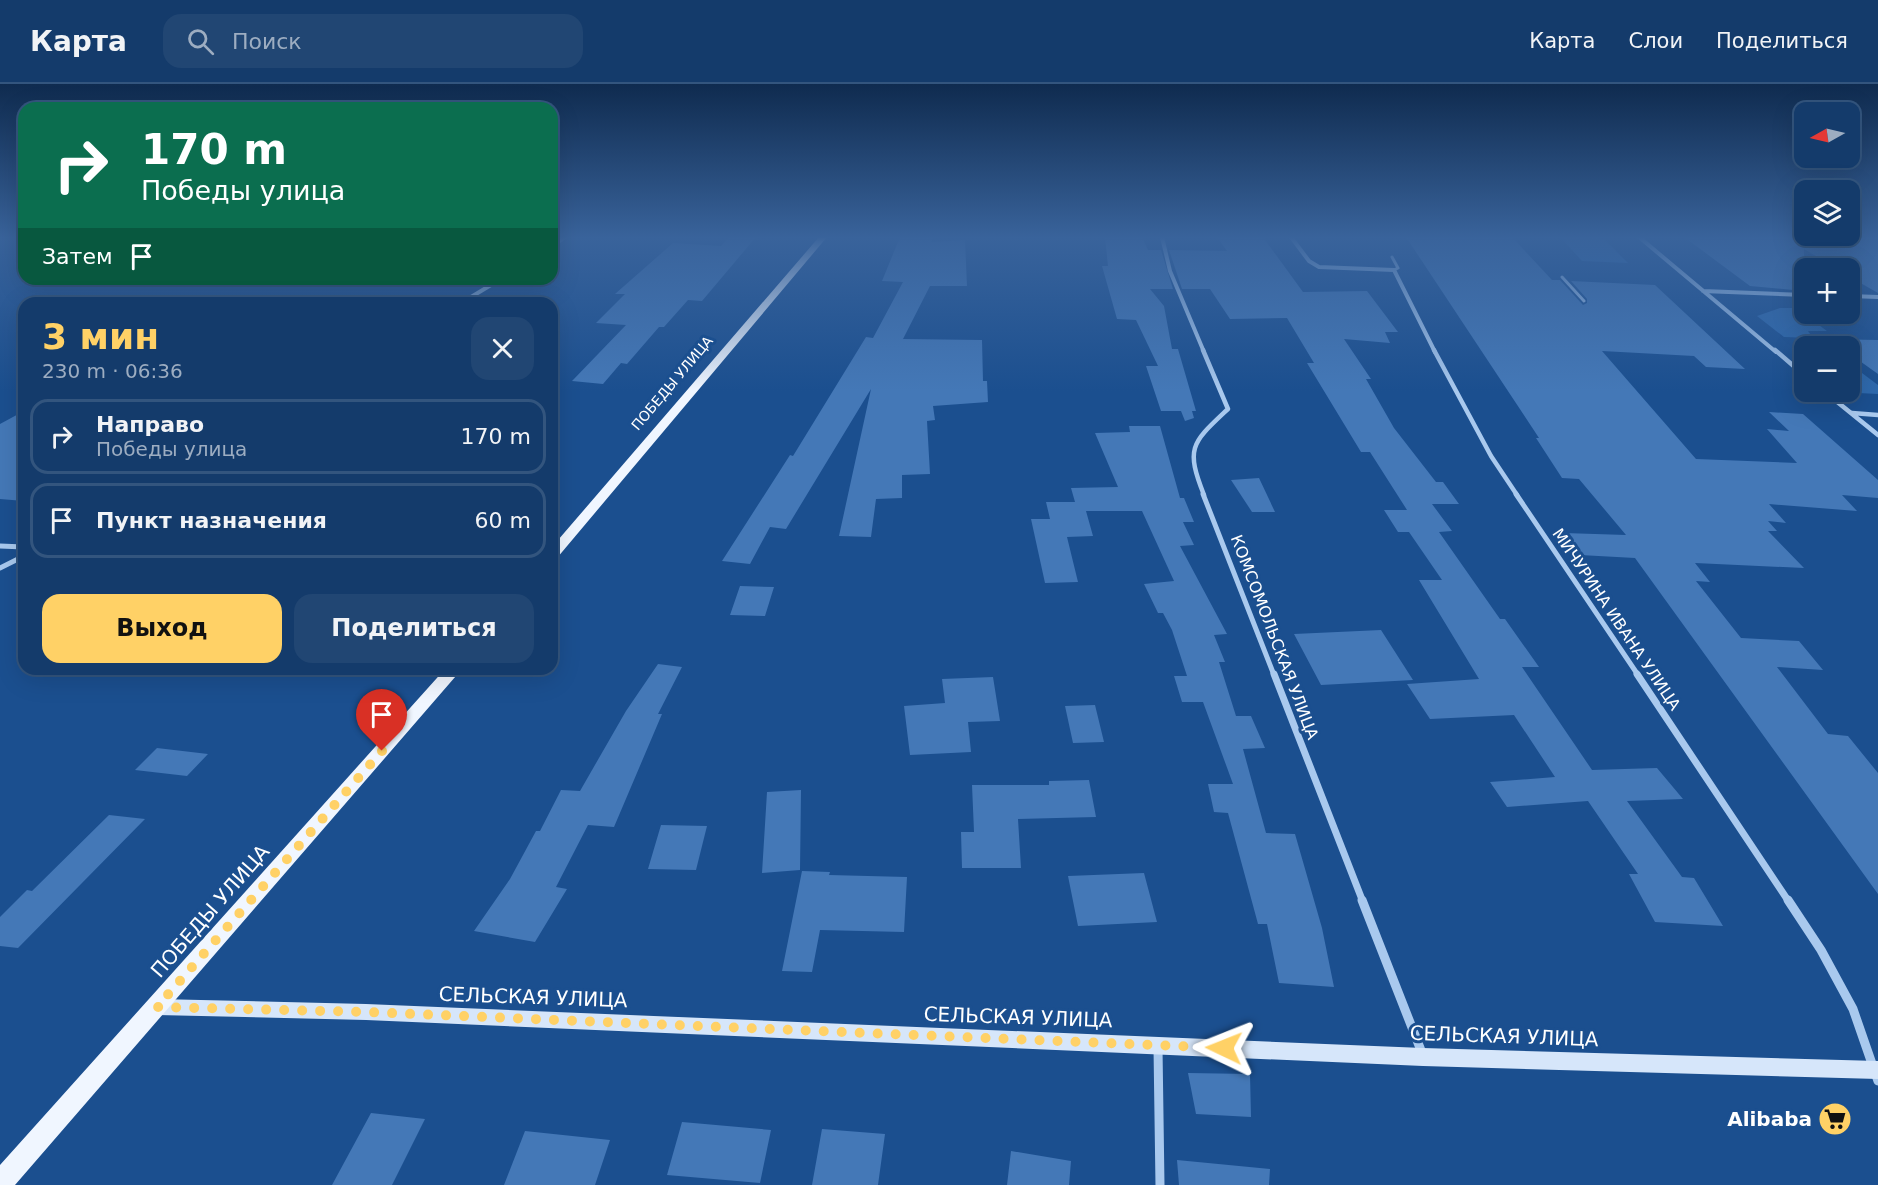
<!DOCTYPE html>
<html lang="ru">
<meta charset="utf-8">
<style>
:root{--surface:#143b6b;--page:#214673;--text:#f1f3f6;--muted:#9dadc1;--line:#33557e;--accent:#ffd166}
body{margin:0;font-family:"DejaVu Sans",sans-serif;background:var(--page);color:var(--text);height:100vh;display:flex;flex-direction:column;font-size:22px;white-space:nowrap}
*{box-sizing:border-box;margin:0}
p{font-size:20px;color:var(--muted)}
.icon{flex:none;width:33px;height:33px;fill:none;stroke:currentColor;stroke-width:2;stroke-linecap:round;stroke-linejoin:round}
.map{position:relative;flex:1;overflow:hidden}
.drawer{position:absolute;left:18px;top:213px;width:540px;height:378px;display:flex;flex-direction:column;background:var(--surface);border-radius:18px;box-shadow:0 6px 24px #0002,0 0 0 2px var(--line)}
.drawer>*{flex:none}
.hud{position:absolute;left:18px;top:18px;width:540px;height:183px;border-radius:18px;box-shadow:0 6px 24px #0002,0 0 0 2px var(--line);background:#0b6e4f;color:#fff;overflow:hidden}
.needle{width:39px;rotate:262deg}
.fabs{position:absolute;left:1794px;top:18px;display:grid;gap:12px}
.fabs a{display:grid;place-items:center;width:66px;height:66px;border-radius:12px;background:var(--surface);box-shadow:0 6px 24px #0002,0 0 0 2px var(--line);font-size:30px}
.pin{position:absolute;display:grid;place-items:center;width:51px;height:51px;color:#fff;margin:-62px -26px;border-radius:50% 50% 50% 0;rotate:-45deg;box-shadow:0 0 6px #0007}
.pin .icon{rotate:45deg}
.me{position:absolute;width:66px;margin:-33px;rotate:272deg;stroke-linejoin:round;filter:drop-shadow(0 0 4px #0008)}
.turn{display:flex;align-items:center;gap:21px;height:126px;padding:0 24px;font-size:27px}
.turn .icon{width:78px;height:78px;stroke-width:2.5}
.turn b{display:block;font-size:42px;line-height:51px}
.then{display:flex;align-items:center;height:57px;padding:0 24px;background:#0003;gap:12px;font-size:22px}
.round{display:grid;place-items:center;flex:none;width:63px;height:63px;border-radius:18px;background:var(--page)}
.head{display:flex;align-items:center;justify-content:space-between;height:102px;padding:0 24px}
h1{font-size:36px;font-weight:700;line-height:45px;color:var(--accent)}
.action{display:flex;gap:12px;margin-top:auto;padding:12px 24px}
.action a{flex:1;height:69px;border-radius:18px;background:var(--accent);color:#111;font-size:24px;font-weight:700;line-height:69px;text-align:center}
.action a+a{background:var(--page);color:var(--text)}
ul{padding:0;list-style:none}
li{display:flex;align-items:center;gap:18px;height:75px;margin:0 12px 9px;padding:0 12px;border:3px solid var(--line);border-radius:18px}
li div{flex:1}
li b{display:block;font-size:22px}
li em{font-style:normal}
header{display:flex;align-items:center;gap:36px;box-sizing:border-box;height:84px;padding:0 30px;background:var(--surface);border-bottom:2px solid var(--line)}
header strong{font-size:28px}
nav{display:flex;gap:33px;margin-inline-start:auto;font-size:21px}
.search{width:420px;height:54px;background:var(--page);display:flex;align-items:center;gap:15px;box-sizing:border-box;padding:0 21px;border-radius:18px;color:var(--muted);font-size:22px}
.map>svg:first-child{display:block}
.green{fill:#2e69ad}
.building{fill:#4478b7}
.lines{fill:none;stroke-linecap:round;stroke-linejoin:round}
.lane{stroke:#a9c9ee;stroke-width:3}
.street-far4{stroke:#a9c9ee;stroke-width:4}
.street-far3{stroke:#a9c9ee;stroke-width:4.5}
.street-far2{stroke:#a9c9ee;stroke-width:5}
.street-far1{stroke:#a9c9ee;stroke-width:7}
.street{stroke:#a9c9ee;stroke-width:9}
.secondary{fill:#d6e6fa;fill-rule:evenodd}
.primary{fill:#f0f6ff;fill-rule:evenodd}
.route{stroke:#ffd166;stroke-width:10;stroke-dasharray:0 18}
.labels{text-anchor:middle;stroke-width:6;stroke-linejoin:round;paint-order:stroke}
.far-street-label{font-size:14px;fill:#fff;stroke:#1b4f8f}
.street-label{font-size:16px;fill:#fff;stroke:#1b4f8f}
.near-street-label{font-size:20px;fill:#fff;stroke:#1b4f8f}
.near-poi-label{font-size:20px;font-weight:bold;fill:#fff;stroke:#1b4f8f;text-anchor:end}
</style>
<header>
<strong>Карта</strong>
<div class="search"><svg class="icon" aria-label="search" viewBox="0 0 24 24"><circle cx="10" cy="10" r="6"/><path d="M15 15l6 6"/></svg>Поиск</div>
<nav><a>Карта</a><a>Слои</a><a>Поделиться</a></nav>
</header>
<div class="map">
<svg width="1878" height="1101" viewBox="0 0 1878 1101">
<rect width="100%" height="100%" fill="#1b4f8f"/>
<!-- green -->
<path class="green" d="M1560,153L1604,155L1628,179L1582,177Z
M1780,224H1796L1827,247H1808L1813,254L1784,253L1757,232Z
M1850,280L1878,301V310L1858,309L1850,303Z"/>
<!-- building -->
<path class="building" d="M729,153H756L702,217L688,216L664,243H659L627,280L621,279L603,300L572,297L626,241L596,239L625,210H615L673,159L721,162Z
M900,153H934L931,158L965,156L967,202H930L903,255L982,256L983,297H987L988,318L933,322L935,336L927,337L930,390L902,391V414L876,415L871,453L839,452L871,305L786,445L770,443L750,480L722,477L790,371L793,372L866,253L873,254L903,198L882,197Z
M1105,153H1142L1148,166H1161L1173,205H1150L1164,222L1172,265H1178L1196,327H1192L1194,334L1185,337L1181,327H1161L1146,282H1158L1136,236L1117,235L1102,182H1108Z
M1217,153H1263L1303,208L1367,207L1398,248H1385L1390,259L1344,255L1371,295H1366L1394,344L1436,398H1443L1459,420H1432L1452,447L1439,448L1500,535H1505L1539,583H1522L1592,686L1657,684L1683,715L1627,717L1682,793L1694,794L1723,842L1655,838L1629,790H1638L1588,717L1507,723L1490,698L1555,693L1514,631L1430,635L1407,600L1479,595L1419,496H1442L1409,448H1398L1384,426H1407L1370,368H1361L1307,279H1314L1287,234L1230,235L1210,205H1182L1169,166L1227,167Z
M1406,153H1512L1552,196H1560L1583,221L1587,219V215L1571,197L1655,201L1745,285L1706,283L1694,272L1602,267L1696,375L1797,379L1767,345L1789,347L1769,328L1803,330L1878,396V414L1842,411L1857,427L1769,420L1786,439L1768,437L1777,447H1768L1804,484L1695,479L1710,498L1696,497L1741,554L1799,557L1823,586L1777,583L1828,650L1848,652L1878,689V810L1635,474L1580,471L1564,449L1626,451L1579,395L1562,394L1536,354H1539Z
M1684,153H1878V209L1850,193V184H1836L1804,165V207L1750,202Z
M1827,255L1878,256V290L1850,270V262H1838Z
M24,327V417L0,415V340Z
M1129,342H1160L1180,414H1184L1194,438H1183L1194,461L1180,462L1227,550L1214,551L1225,578H1219L1236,632H1251L1265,664L1243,665L1266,749L1295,750L1322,844L1334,903L1279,899L1267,840H1258L1228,729L1214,728L1208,700H1233L1203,618H1182L1174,592H1187L1172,546L1163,529H1158L1144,500L1174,497L1142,427H1086L1093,452L1067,453L1078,498L1045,499L1031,435H1050L1046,418H1075L1071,404L1118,403L1095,349L1130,348Z
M1259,394L1275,428H1252L1231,396Z
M740,502L774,503L765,532L730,531Z
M1381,546L1413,596L1321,601L1294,550Z
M658,580L682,583L658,630H662L614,743L588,741L556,803L567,805L535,858L474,847L510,795L536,747H540L561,706L580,707L626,627Z
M993,593L1000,637L968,638L971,668L910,671L904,622L945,619L942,595Z
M1095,621L1104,658L1073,659L1065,622Z
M157,664L208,670L187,692L135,686Z
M1089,696L1096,733L1018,735L1021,784H962L961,748H974L972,701H1049V697Z
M801,706L800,786L762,789L767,708Z
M109,731L145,735L18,864L0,862V833L27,806L32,807Z
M661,741L707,742L696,786L648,785Z
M802,787L830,788L829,791L907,793L904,848L820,846L812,888L782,887Z
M1144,789L1157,838L1078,842L1068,792Z
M1188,989L1250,990L1251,1033L1196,1030Z
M371,1029L425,1035L392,1101H332Z
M682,1038L771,1046L760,1099L667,1091Z
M822,1045L885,1050L878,1101H812Z
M525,1047L610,1056L595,1101H504Z
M1011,1067L1071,1077L1069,1101H1007Z
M1177,1076L1270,1085L1269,1101H1179Z"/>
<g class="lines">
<!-- lane -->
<path class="lane" d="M1392,173L1398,184L1394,186
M1562,193L1584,217"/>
<!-- street-far4 -->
<path class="street-far4" d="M1162,153L1170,187L1204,268
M1291,153L1309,177L1319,183L1394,186L1435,268
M1639,153L1776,268
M552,162L565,153
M1703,207L1804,211
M1850,212L1878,213
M461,219L501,195"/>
<!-- street-far3 -->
<path class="street-far3" d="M1203,266L1228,325C1192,359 1185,363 1204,411
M1434,266L1491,372L1517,411
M1775,266L1804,291
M1825,308L1878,351
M1852,329L1878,331"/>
<!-- street-far2 -->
<path class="street-far2" d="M1203,410L1274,591
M1516,410L1638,591
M0,462L24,463
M0,484L24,472"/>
<!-- street-far1 -->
<path class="street-far1" d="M1274,590L1363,818
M1637,590L1789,818"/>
<!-- street -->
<path class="street" d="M1362,816L1422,969
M1788,816L1821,866L1853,925L1878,997
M1158,964L1160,1101"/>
<!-- secondary -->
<path class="secondary" d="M157,915L366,920L1423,964L1878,977V995L1423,982L366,936L157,931L151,929L148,923L151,917Z"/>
<!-- primary -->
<path class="primary" d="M819,153H827L557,474L552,475V463Z
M445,585H462L15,1101H0V1081Z"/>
</g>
<!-- sky -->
<linearGradient id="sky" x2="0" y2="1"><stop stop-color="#0f2b4f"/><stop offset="0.5" stop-color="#39639b"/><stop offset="1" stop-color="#39639b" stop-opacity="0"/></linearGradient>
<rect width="1878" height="307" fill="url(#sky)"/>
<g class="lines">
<!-- route -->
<path class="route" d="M382,667L157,923L366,928L1224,964"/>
</g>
<!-- icons -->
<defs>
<g id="supermarket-disc" transform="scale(1.725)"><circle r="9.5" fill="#ffd166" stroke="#1b4f8f"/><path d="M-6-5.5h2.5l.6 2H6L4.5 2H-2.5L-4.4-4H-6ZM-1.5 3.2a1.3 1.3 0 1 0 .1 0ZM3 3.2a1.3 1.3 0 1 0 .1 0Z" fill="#111"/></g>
</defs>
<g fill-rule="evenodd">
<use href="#supermarket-disc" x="1835" y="1035"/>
</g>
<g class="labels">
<!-- far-street labels -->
<g class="far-street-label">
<text transform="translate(672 299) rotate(-50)" y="5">ПОБЕДЫ УЛИЦА</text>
</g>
<!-- street labels -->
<g class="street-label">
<text transform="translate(1617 535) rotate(56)" y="6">МИЧУРИНА ИВАНА УЛИЦА</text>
<text transform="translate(1275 553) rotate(69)" y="6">КОМСОМОЛЬСКАЯ УЛИЦА</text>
</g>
<!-- near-street labels -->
<g class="near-street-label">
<text transform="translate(210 827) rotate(-49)" y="7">ПОБЕДЫ УЛИЦА</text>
<text transform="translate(533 913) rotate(2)" y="7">СЕЛЬСКАЯ УЛИЦА</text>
<text transform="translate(1018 933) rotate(2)" y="7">СЕЛЬСКАЯ УЛИЦА</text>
<text transform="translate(1504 952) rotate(2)" y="7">СЕЛЬСКАЯ УЛИЦА</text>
</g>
<!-- near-poi labels -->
<g class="near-poi-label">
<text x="1812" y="1042">Alibaba</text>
</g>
</g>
</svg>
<div class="fabs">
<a><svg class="needle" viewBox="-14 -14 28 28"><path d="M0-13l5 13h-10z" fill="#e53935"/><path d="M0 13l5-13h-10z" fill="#9dadc1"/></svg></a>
<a><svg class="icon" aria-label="layers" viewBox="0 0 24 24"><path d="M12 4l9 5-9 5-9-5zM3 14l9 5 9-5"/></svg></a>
<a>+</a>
<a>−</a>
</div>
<div class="pin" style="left:382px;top:667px;background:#d93025"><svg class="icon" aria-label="arrive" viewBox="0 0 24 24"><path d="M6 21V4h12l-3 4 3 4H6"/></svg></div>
<svg class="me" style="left:1224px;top:964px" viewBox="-20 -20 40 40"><path d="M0-17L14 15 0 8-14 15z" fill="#ffd166" stroke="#fff" stroke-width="4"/></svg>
<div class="hud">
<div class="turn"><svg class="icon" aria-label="right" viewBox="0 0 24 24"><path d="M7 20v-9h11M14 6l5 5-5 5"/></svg><div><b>170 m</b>Победы улица</div></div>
<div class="then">Затем<svg class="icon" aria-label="arrive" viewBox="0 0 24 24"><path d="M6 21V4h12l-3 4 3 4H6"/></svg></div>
</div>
<section class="drawer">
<div class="head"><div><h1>3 мин</h1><p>230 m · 06:36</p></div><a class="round"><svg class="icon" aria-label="close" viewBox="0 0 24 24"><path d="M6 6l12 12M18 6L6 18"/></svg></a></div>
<ul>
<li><svg class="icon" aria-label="right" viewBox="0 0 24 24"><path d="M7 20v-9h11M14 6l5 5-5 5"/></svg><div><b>Направо</b><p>Победы улица</p></div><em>170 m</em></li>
<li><svg class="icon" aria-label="arrive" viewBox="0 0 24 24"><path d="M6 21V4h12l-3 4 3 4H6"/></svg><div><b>Пункт назначения</b></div><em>60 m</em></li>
</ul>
<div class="action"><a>Выход</a><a>Поделиться</a></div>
</section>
</div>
